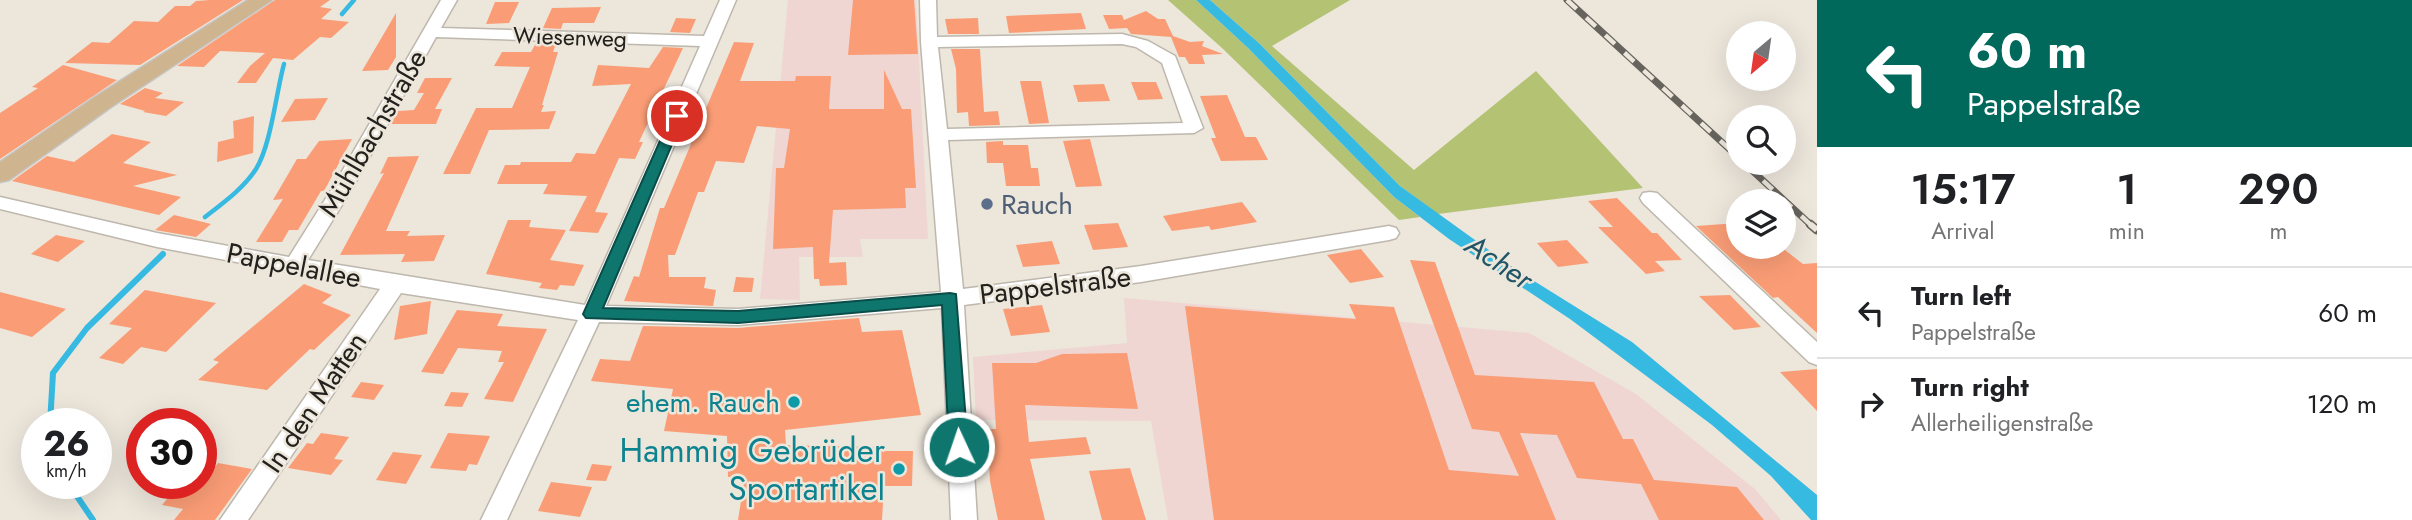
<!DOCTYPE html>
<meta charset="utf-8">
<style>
:root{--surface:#fff;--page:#f6f6f6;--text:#202124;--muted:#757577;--line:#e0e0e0}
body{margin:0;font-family:Jost,sans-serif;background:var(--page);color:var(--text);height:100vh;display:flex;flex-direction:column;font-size:26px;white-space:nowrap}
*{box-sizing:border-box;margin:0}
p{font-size:23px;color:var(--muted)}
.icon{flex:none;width:38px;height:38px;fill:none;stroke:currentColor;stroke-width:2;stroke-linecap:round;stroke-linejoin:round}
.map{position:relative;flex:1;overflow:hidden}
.details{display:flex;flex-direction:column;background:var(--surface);width:595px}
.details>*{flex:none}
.hud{background:#00695c;color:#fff;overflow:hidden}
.needle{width:46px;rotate:209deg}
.controls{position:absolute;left:1726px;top:21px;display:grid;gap:14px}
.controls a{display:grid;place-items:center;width:70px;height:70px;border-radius:50%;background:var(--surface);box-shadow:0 7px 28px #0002;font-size:35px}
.speed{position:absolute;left:21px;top:408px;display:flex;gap:14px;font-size:35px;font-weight:700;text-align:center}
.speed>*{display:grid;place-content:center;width:91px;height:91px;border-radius:50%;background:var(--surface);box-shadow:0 7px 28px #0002;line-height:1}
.speed small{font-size:18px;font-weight:400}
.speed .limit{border:10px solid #d22;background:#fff;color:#111}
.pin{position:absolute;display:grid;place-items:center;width:60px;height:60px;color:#fff;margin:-30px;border:4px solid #fff;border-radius:50%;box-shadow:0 2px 7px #0007}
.me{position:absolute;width:77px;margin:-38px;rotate:357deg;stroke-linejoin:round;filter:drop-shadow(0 0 5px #0008)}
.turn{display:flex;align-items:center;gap:24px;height:147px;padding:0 35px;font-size:32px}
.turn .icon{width:91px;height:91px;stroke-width:2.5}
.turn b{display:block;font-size:49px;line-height:60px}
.eta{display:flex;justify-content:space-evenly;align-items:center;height:119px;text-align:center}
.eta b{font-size:42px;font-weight:600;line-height:49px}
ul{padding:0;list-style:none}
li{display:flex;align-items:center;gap:21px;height:91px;padding:0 35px;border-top:2px solid var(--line)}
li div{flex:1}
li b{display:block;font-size:26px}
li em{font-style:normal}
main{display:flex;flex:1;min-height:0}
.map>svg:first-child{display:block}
.industrial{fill:#f0d6d3}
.green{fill:#b4c274}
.water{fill:#36bae2}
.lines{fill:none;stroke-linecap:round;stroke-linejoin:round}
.stream-far1{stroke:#36bae2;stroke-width:4.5}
.stream{stroke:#36bae2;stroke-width:6}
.building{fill:#fa9d76}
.minor-casing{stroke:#bdb7ad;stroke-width:3}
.major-casing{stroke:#c6c5c4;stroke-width:3}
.minor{fill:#fff;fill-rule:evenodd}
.major{fill:#ceb48f;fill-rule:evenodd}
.rail-far1-casing{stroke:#67645e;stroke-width:7}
.rail-casing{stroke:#67645e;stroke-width:9}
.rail-far1{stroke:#ece6db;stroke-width:4.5;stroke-dasharray:13;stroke-linecap:butt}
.rail{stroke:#ece6db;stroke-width:6;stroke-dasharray:18;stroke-linecap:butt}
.route{fill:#0f766e;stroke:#0a4d48;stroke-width:2}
.service-dot{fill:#5c6f8a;stroke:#ece6db;stroke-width:2.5}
.culture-dot{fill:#0f9aa8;stroke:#ece6db;stroke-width:2.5}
.labels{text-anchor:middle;stroke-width:5;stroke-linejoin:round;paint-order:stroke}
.far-street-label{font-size:23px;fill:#23211d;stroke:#ece6db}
.street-label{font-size:28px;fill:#23211d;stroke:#ece6db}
.service-label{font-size:28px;fill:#4e5e75;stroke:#ece6db;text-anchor:start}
.culture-label{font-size:28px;fill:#0d838f;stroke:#ece6db;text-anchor:end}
.water-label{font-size:30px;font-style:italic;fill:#225667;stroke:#ece6db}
.near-culture-label{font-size:33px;fill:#0d838f;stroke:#ece6db;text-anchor:end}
</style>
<main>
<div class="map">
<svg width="1817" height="520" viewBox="0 0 1817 520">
<rect width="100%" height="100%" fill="#ece6db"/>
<!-- industrial -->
<path class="industrial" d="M788,0H916L928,239H860L863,257H799L800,300L760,299Z
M1124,298L1529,333L1636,394L1755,489L1781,520H1168L1151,421L976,420L973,357L1127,343Z"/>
<!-- green -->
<path class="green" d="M1168,0H1196L1248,48L1394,197L1420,217L1399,220L1222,48Z
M1210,0H1350L1272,46L1414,170L1536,71L1643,188L1438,214L1400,186L1260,44Z"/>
<!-- water -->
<path class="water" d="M1196,0H1210L1260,44L1400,186L1518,271L1632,342L1817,495V520H1811L1771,476L1712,425L1570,319L1449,239L1394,197L1248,48Z"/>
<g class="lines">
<!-- stream-far1 -->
<path class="stream-far1" d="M342,14L354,0
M205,217C223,203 244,188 256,169C271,145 276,93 284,64"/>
<!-- stream -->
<path class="stream" d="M50,424L53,373L87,328L163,254
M68,483L93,520"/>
</g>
<!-- building -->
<path class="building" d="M210,0H243L140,65L65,63L92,42L109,43L134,21L158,22L175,6H190L196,1Z
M275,0H330L320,7L332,9L321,19L349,22L331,38L320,37L293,60L273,58L256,83H237L250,66L265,53L220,51L204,67L177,66Z
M853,0H914L918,54L848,55Z
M495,2H519L509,23L486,24Z
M601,7L594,23H563L561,29L543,28L552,8Z
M1146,11L1158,19H1165L1173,36L1190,42L1204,41L1202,46L1223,54L1202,55L1205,64H1189L1185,57H1179L1171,37L1131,34L1127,28L1109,29L1103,15H1122L1124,20Z
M396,13V57L388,70L362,71Z
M1081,13L1086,29L1009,33L1006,16Z
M676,18L696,19L690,33L670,32Z
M978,18L979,34H948L945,19Z
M734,42L754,43L740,81H795L796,76H831L829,109H884V70L902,109H911L916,188H905L906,208L833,210L829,263L846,262L847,285L820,286L819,279H814L813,247L773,249L776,168H784L790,129L757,126L744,163L716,161L704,192H698L675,255H668L669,277H706L704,288L716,290L713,306L624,301L634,276L639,277L660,208H664Z
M536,43L556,44L553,52H558L542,105H544L541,112L556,111L549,129L489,130L470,174H443L476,108H512L530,67L494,66L502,52H531Z
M663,47L683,48L639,142H643L635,159L619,158L595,212L608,213L598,233L569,231L587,196L543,194L548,184H497L505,165H520L521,162H571L576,153L595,154L631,84L592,86L598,65L649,68Z
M951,49H980L984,112L998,111L1000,125L969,126L968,112L957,113L956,69Z
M63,65L117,80L0,159V113L38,88L32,87Z
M425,78H452L435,109H442L436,124H391L398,111L414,110L424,93H417Z
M1020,81H1041L1049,123L1029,124Z
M1131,82H1156L1163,99L1138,100Z
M1104,84L1110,101L1078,102L1073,85Z
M145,88L163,93L155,98L184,102L166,116L143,112L145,111L120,104Z
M1227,95L1245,137H1256L1268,160L1221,161L1211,138H1216L1200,96Z
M328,98L315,120L281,122L295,99Z
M254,116L253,153L217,162L218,142L234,138L233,121Z
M112,134L151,142L123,163L177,175L133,186L181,197L159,215L12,181L47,156L74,162Z
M352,139L324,191H321L298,230H289L282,242H256L283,199L273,200L297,159H306L319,141Z
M1090,139L1102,186L1076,187L1063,141Z
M1003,141V145H1028L1031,168H1038L1040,186H1006L1003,163H987L986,142Z
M419,156L386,231H410L407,236L445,235L434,261L401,262L405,254L340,255L384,173L380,174L388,157Z
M1617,198L1652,233H1657L1682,260L1655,261L1665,271L1646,274L1598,227H1613L1588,201Z
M1242,202L1257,222L1211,230L1209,226L1172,231L1163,216Z
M174,215L199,221L211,224L196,237L155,230Z
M508,220H531L529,227L566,230L550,260L584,265L574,286L560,285L557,290L539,288L542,283L486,274Z
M1118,223L1128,247L1093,250L1084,225Z
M1738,223V247H1781L1803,264L1817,263V333L1778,297L1773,298L1696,226Z
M56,235L85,241L58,262L31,254Z
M1567,240L1589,263L1558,267L1537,243Z
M1052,241L1060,264L1023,267L1016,245Z
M1361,249L1384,277L1350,283L1327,255Z
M1410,260L1435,262L1475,375L1594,382L1623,439H1633L1654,480L1737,487L1764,520H1659L1641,484L1577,478L1557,435L1520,433L1556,520H1214L1185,306L1356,319L1349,304L1394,307L1449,470L1519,476L1499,432L1472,429Z
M736,277L754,278L752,292H733Z
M304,284L332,295L322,303L351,315L314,350L310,349L267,390L198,380L219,362L213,360Z
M145,290L216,303L166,352L141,347L123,364L99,358L132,328L109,324Z
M0,292L66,309L32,337L0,328Z
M1730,295L1761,327L1734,330L1699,296Z
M431,301L427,334L394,340L400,306Z
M1042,305L1050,332L1011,336L1003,309Z
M457,310L503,314L497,326L547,329L513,402L484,399L504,362H498L502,351L458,348L443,374L421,372Z
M859,318L862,332L902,330L921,415L785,430L786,445L880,447L878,451H913L912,486H884L882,520H738L745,476L728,477L727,436L664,431L673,389L591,381L600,359L630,361L643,326L738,328Z
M1127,353L1138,409L1025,405L1029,442L1086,437L1091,454L1030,459L1045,520H998L990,481L987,429H996L992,363H1036L1062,354Z
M1817,369V411L1780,372Z
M361,382L384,385L374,400L351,397Z
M451,392L469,393L462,407L444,406Z
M321,433L349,437L334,459L343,460L331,475L288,468L307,443L313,444Z
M448,433L490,436L477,465L469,464L466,471L430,468Z
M393,452L422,455L406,484L376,480Z
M218,463L252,469L215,520H174L183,509L162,505L180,483H201V470L211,472Z
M592,464L612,466L606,481L586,480Z
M1130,468L1146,520H1102L1089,471Z
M551,482L592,487L580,517L538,511Z"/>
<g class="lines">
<!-- minor casing -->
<g class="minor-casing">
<path id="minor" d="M441,0H457L441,28L704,36L720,0H736L606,306L738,309L941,292L921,42L920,0H936L937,37L1122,34L1148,41L1175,56L1203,128L1194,133L948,140L963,289L1141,266L1389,226L1396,228L1399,233L1396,238L1389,240L1141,282L964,305L977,520H951L942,308L738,325L599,322L507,520H481L578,320L401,293L248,520H220L380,289L157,247L0,209V197L157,233L289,257L333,187ZM436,37L700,46L585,305L308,260L353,187ZM1122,44L1136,47L1162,63L1183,123L947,129L938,47Z
M1650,192L1657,193L1817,342V365L1809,362L1643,203L1640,198L1643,193Z"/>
</g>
<!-- major casing -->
<g class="major-casing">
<path id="major" d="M248,0H272L111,107L9,180L0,182V162L95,97Z"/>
</g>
<!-- minor -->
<use href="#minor" class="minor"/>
<!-- major -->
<use href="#major" class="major"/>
<!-- rail-far1 casing -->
<g class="rail-far1-casing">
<path id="rail-far1" d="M1567,0L1738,157
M1744,163L1812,226"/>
</g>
<!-- rail casing -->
<g class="rail-casing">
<path id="rail" d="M1810,224L1817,230"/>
</g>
<!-- rail-far1 -->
<use href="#rail-far1" class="rail-far1"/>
<!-- rail -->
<use href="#rail" class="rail"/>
</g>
<!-- route -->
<path class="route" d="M677,112L684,116L603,308L738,311L950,293L956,294L968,447L965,453L959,455L952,453L949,447L942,305L738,323L586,318L583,314L671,116Z"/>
<!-- markers -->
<circle class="service-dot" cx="987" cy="204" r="7"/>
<g class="culture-dot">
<circle cx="794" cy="402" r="7"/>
<circle cx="899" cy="469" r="7"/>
</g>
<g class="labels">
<!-- far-street labels -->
<g class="far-street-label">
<text transform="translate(570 37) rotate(2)" y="8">Wiesenweg</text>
</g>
<!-- street labels -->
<g class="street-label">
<text transform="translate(372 133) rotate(-60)" y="10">Mühlbachstraße</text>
<text transform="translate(294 265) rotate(11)" y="10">Pappelallee</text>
<text transform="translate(1055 285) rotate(-7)" y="10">Pappelstraße</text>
<text transform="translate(314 402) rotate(-56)" y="10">In den Matten</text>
</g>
<!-- service labels -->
<g class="service-label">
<text x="1001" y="214">Rauch</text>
</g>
<!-- culture labels -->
<g class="culture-label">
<text x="780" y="412">ehem. Rauch</text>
</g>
<!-- water labels -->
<g class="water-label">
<text transform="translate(1499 262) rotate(34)" y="10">Acher</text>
</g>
<!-- near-culture labels -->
<g class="near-culture-label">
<text x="885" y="462">Hammig Gebrüder<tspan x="885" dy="38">Sportartikel</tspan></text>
</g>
</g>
</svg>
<div class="controls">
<a><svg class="needle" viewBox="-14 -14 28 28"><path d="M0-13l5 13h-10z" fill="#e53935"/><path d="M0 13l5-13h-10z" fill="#757577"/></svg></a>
<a><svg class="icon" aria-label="search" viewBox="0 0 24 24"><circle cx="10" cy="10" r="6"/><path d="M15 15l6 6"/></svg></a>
<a><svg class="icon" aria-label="layers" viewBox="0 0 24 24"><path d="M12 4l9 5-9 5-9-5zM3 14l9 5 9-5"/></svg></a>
</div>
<div class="speed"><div>26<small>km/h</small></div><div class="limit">30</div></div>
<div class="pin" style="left:677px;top:116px;background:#d93025"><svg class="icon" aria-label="arrive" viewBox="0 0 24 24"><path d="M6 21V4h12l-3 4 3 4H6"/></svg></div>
<svg class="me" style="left:959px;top:447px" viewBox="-20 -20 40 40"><circle r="17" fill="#0f766e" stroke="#fff" stroke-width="3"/><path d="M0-11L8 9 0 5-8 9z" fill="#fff"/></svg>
</div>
<section class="details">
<div class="hud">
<div class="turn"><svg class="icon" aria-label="left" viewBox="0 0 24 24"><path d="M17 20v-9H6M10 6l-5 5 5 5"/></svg><div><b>60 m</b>Pappelstraße</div></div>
</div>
<div class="eta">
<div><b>15:17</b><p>Arrival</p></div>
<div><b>1</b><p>min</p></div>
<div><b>290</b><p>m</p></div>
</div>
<ul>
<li><svg class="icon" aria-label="left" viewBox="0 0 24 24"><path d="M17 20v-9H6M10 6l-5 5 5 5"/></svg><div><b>Turn left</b><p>Pappelstraße</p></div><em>60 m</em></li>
<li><svg class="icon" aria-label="right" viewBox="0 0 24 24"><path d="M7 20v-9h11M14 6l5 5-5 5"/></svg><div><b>Turn right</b><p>Allerheiligenstraße</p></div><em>120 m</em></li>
</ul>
</section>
</main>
